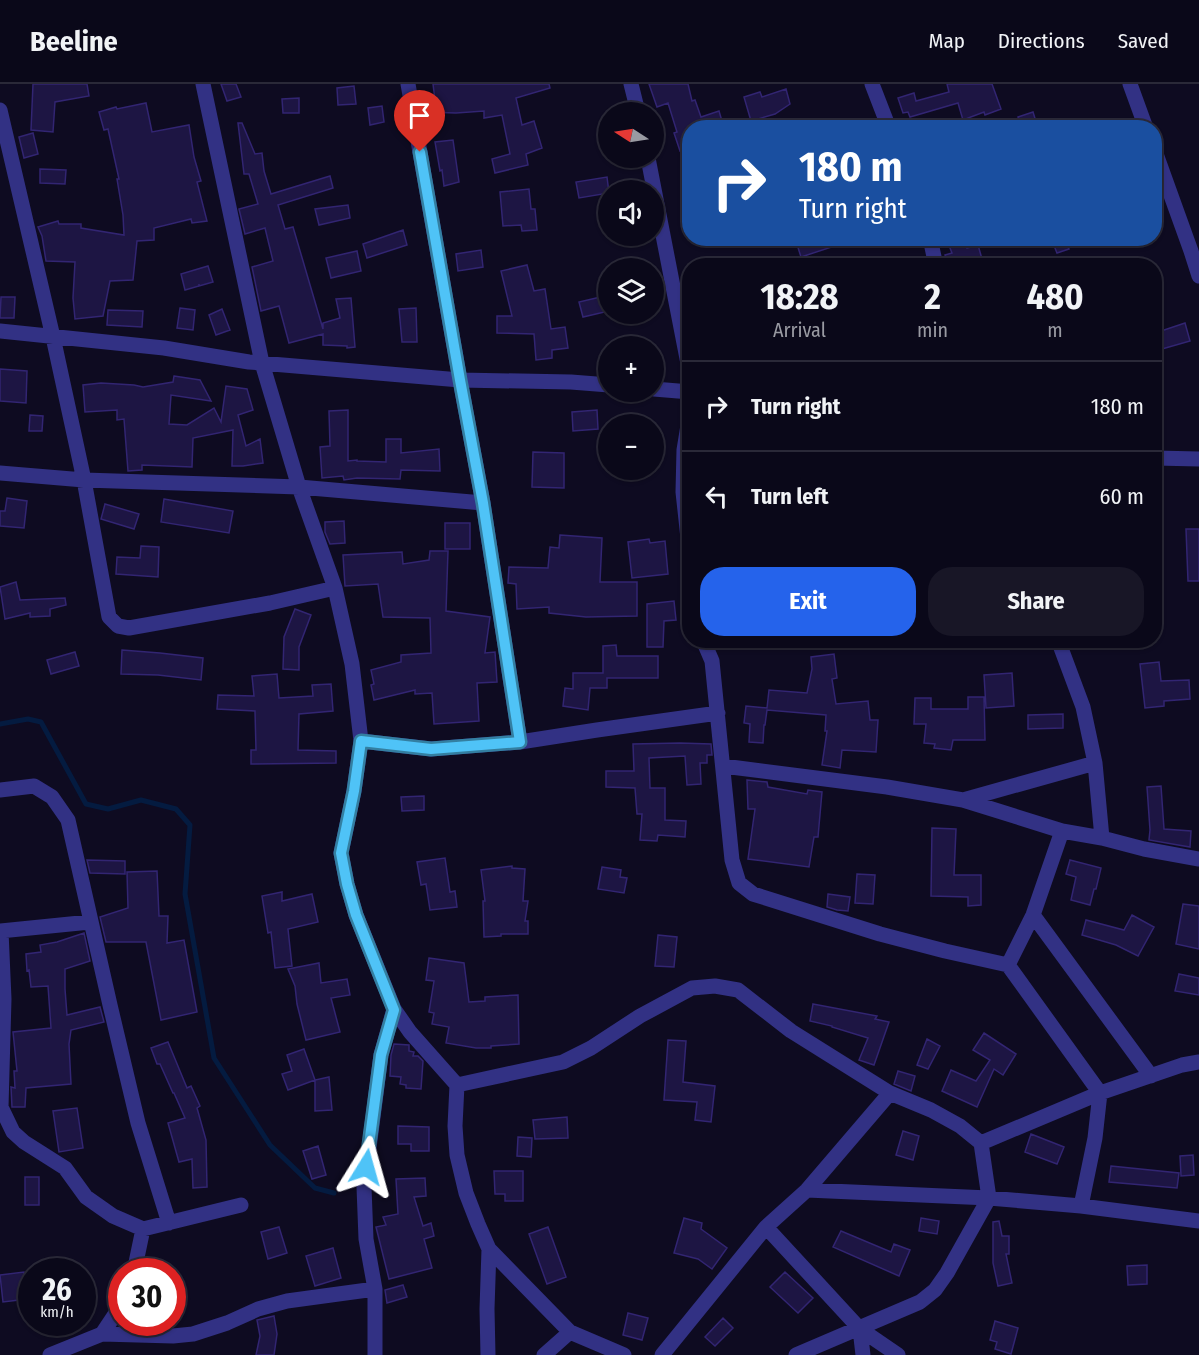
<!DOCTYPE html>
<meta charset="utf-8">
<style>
:root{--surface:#0a0819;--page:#181626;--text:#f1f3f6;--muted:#999aa2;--line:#2a2938;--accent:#2563eb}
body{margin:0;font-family:"Fira Sans Condensed",sans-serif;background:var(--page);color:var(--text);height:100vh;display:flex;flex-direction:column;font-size:22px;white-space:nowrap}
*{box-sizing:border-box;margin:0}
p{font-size:20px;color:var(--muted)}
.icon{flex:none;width:33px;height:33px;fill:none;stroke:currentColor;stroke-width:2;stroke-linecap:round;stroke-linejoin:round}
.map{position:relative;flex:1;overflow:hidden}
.sheet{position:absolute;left:682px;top:174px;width:480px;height:390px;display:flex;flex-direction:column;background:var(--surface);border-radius:24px;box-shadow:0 2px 4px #0004,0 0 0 2px var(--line)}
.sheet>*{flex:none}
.banner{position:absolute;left:682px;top:36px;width:480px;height:126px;border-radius:24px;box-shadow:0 2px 4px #0004,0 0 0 2px var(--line);background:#1a4fa0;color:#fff;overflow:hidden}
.needle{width:39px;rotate:282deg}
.fabs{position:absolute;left:598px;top:18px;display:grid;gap:12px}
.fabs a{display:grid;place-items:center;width:66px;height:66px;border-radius:50%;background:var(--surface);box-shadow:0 2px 4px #0004,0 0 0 2px var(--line);font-size:30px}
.speed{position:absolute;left:18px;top:1174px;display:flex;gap:12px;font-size:30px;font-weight:700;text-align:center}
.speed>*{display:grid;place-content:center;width:78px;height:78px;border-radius:50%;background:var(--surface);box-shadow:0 2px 4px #0004,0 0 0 2px var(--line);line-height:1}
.speed small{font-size:15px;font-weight:400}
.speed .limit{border:9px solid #d22;background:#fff;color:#111}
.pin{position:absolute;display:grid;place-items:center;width:51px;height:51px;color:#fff;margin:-62px -26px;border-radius:50% 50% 50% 0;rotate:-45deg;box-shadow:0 0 6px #0007}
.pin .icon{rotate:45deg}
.me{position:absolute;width:66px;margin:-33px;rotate:8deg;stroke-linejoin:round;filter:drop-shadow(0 0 4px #0008)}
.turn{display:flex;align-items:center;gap:21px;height:126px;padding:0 18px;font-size:27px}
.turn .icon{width:78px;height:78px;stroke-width:2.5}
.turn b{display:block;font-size:42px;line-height:51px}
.eta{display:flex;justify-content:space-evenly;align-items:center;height:102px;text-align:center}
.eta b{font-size:36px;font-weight:700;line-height:42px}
.cta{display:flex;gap:12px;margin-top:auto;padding:12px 18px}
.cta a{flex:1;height:69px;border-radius:24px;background:var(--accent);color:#fff;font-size:24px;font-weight:700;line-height:69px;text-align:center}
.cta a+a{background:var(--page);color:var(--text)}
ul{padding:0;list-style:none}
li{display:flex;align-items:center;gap:18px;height:90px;padding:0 18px;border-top:2px solid var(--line)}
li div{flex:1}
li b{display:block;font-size:22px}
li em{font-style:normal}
header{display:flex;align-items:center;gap:36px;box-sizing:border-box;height:84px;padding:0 30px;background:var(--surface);border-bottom:2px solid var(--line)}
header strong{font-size:28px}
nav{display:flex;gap:33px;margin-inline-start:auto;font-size:21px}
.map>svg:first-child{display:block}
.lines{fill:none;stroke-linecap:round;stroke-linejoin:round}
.stream{stroke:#041b40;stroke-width:5}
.building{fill:#1d1543;stroke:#322572;stroke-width:1.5}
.street{stroke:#323184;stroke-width:15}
.route-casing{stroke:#337fa1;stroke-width:15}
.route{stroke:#4fc3f7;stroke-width:10}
</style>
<header>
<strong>Beeline</strong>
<nav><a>Map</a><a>Directions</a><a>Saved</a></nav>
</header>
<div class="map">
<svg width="1199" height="1271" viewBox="0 0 1199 1271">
<rect width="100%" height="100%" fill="#0e0b21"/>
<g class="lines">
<!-- stream -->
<path class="stream" d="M0,640L28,635L41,638L86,720L108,725L141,716L176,725L190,741L185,810L214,974L270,1061L315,1104L334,1109"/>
</g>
<!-- building -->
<path class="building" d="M33,0H87L89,12L55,18L53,48L31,46Z
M221,0H236L241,13L227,17Z
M433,0H549L550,4L516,14L522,41L534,37L542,64L526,70L528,81L495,89L492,75L510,70L502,31L484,34V27L456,29L424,28V16H435Z
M649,0H688L692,17L695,16L701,33L719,27L724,44H690V80H687L682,66L680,67L674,49L677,48L668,19L657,23Z
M947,0H992L1001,25L985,31L984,28L963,36L958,19L910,33L908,28L903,29L898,14L914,9L916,17L949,8Z
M354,2L356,20L338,21L337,4Z
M786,5L790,20L775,30L751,37L744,13L760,8L762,13Z
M299,14V29H283L282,15Z
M146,19L152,48L189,41L194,73L201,97L197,98L207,137L192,139L191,135L154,144V156L137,157L133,196L110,197L103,232L75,235L73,214L75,178L46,177L42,152L38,143L58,137L59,140H81V144L124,151L123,131L117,95H119L108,45L104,46L99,28L116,23L117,25Z
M382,22L384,38L370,41L368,24Z
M1033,28L1038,44H1021L1018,33Z
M238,39H242L255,70L262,69L264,87L271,110L330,92L333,104L278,121L285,145L293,143L323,245V239L340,234L336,215L351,214L355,263L347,264V262L323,261V250L289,259L279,222L261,227L252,183L273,177L265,144L245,150L239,125L258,120L249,90H244Z
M33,49L38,70L24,74L19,53Z
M453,56L459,98L444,102L442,86L440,87L435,58Z
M40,85L66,86L65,100L40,99Z
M607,93L609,109L579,114L576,98Z
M529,105L531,125H535L537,146L522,147L521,141L503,142L500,108Z
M348,121L350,134L319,141L315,125Z
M403,146L407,161L367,174L363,160Z
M795,154H850V157L801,173Z
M946,154H964L967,164L978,161L982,175L974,178L975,182H949L945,171L952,169Z
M1051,154H1065L1069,165L1057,169Z
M481,166L483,183L458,187L456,170Z
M357,167L361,187L331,194L326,174Z
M527,181L534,207L545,205L551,245L565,243L568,264L552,266V274L536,276L534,250L497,249V232H512L501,187Z
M208,182L213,198L199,202V200V202L185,206L181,190Z
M609,211V227L583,233L579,218Z
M1,213H15L14,234H0Z
M180,224L195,226L193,246L177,244Z
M416,224L417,258H402L399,225Z
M222,225L230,246L216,251L209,231Z
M108,226L143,227L142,243L107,241Z
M1185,239L1190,257L1155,267V249Z
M0,285L27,287L26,319L0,317Z
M174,292L200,296L211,317L171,311L169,340L187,341L214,324L221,338L226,302L247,305L253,326L238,331L246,362L260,355L263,379L243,382H232L233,346L193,354L192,383L142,381V386L128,387L124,335L117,336V326L85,328L83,301L101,299L134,301L143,303L173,298Z
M348,326V377L357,376V377L386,378V355H401V369L439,365L440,387L401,386L400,395L357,394L344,396L343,392L322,394L320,363L330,362L329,327Z
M597,326L598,345L573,347L572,328Z
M30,331L43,332L42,347H29Z
M533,368L564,369V404L532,403Z
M7,414L27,417L24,444L0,442V427H5Z
M164,415L233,427L229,449L161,438Z
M105,420L139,430L134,445L101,435Z
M344,437L345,459L330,460L325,448V438Z
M445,439H470V465H445Z
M1186,445H1199V497H1188Z
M560,451L602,454L600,498H637V532L586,533L549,529V523L517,525L516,500L508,499L509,483L548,484L550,463L559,464Z
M649,455L650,459L665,457L668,490L632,494L628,458Z
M141,462L159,463L158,493L116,490L117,473L140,474Z
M430,467H448L446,527L490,533L485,569L495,568L497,598L477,599L479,637L434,640L432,609L415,610V606L374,616L371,601L374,600L371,586L401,578V571L431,569L430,534L383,533L378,500L345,502L343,471L402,468L403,480L429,476Z
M16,498L20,516L65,514L66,521L50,525V532L30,533V529L5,535L0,503Z
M674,517L676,536L664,537L663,563H647V520Z
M295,525L311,531L299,563V586L283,585L284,553Z
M616,561L617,572H658V594H607V604H590L588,626L563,622L565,604L573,605V589H603V562Z
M122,566L160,569L203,574L201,596L158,591L121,590Z
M75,568L79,582L51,590L47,576Z
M834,570L837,594L832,595L836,620L868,617L870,636H878L876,668L842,666L840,684L822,681L827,647H825L826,631L767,626L765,641H764L763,659L749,658L750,640L744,639L746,622L767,624L769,606L807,609L812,585L811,573Z
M1159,578L1161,597L1189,596L1190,615L1164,617V622L1145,624L1140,580Z
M1012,589L1014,622L986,624L984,591Z
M277,590L279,614L313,612L312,601L331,600L333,627L299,630L298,666L336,667V679L251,680V666H256L255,627L217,625L218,611L254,612L252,592Z
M968,613H984L985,656H953L951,666L934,664L935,660L924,659L926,640H914L915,614H931V625H968Z
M1063,630V644L1028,645V631Z
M680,659L711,660L712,671H707V679H700L701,700L687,701L685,672L649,674L650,704H665V736L686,737L685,753L658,751L657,757L640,756L642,730H637L635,704L606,703V687H634L633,660Z
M747,696L767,698L768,703L807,710L808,706L822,708L818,753H814L809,783L748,775L755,725H748Z
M1161,702L1164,745L1191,747L1190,763L1149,756L1150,746L1147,703Z
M424,712V726L402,727L401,713Z
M932,744L956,745L954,791H981V821L968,822V813L931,812Z
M445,774L450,808L455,807L457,823L430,826L426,800L421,801L417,778Z
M87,776L125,777V790L90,789Z
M1070,776L1101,784L1096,805H1094L1090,821L1071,816L1076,793L1066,790Z
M512,782V784L525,785L523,817H528L525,837H528V850H501V852L484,853L483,817H485L481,786Z
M602,783L621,786L620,793L627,794L624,809L598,805Z
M157,787L159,832H168L167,859L184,856L197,928L161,936L146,858H106L100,833L128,824L127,788Z
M857,790L875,791L873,820L855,819Z
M282,808V817L312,810L318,838L288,845L292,882L275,884L271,848L268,849L262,812Z
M828,810L850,813L848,827L837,826L827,823Z
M1183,820L1199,822V865L1176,860Z
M1132,831L1154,843L1138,872L1116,861L1082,851L1086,836L1124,846Z
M84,849L90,877L65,885V905L67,931L100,923L104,938L71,946L69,960L71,1000L26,1004L25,1023H12L11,1003L15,1004L14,987H17L13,948L51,944L48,902L31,903L29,886L27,887L26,870L41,868L40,861L57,858Z
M658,851L677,853L674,883L655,882Z
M429,874L464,879L469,918L485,917V913L518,911L519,960L491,962V964H476L446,959L449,943L432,940L434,929L429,928L434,897L426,896Z
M319,879L321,899L347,895L350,911L331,914L340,948L306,956L297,920L295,902L288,885Z
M1179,890L1199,894V911L1175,907Z
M813,920L877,932L875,935L889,938L874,981L859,976L868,954L832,943V942L810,937Z
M984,949L1016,970L1003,991L994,985L977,1023L942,1007L951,986L976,997L990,976L973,966Z
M927,955L940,962L928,985L917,981Z
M668,956L686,957L683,998L715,1002L711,1038L695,1036L697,1018L664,1016Z
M168,958L187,1004L191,1002L200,1022L197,1024L206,1056L207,1103L193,1104L192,1075L179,1078L168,1039L185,1034L174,1009H173L160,980H157L151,964Z
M394,960L409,961V967L414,968L413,972H418L423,977L421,1005L406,1004V1001L400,1000L401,993L390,992L391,971Z
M304,965L315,996L288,1006L282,990L292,987L287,971Z
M898,987L915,992L911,1007L894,1000Z
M329,993L332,1026L315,1027V996Z
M77,1024L83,1064L59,1068L53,1027Z
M567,1033L568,1054L535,1055L533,1036Z
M398,1042L429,1043V1067H411V1060H398Z
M903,1047L919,1052L913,1076L896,1071Z
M1031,1050L1064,1063L1057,1080L1025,1068Z
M518,1053L532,1054L531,1073L517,1072Z
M318,1062L326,1091L312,1095L303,1067Z
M1193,1071L1194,1091L1181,1092L1180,1072Z
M1111,1082L1179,1089L1177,1104L1109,1098Z
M494,1087H523V1117H505V1110H495Z
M25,1093H39V1121H25Z
M425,1094L426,1112L414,1113L423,1142L431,1139L434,1152L424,1155L432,1184L389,1195L376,1143L386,1141L383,1133L398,1130L396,1095Z
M684,1134L702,1139L701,1145L727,1164L712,1185L698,1175L674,1169Z
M921,1134L939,1137L937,1150L919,1147Z
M999,1137L1002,1152H1009V1170H1006L1012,1199L998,1202L993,1179V1138Z
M279,1143L287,1169L268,1175L261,1148Z
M548,1143L566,1193L547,1200L529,1150Z
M841,1147L891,1168L894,1160L910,1166L899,1192L833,1163Z
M333,1164L341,1194L315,1202L306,1172Z
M1147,1181V1200L1128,1201L1127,1182Z
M24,1188L27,1215L3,1218L0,1191Z
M785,1188L813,1214L798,1229L770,1203Z
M403,1201L407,1213L387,1219L385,1206Z
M628,1229L648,1234L642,1256L623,1251Z
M274,1232L277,1250L274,1271H256L260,1252L257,1236Z
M723,1234L733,1244L715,1262L705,1253Z
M995,1237L1018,1244L1011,1270L995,1265L997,1258L990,1256Z"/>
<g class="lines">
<!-- street -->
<path class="street" d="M203,0L262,279L299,403L335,504L352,580L361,657L354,707L341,769L347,800L356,831L394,925L381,971L364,1103L366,1155L375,1205V1271
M408,0L460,296L483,419L520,658
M631,0L638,28
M872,0L889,44
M1130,0L1146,44
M0,26L53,253L84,396L109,533L118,542L129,544L270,519L335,504
M1155,67L1191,167L1199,192
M648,74L690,290
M930,154L936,182
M0,247L164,264L249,278L460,296L571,298L609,301
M654,305L690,308
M690,329L684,366L683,408L690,473
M1155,374L1199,375
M0,389L84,396L299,403L483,419
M703,556L712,577L732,776L739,799L753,810L880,850L945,867L1008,881L1033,831L1062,747
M1058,556L1083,623L1095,679L1102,754
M361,657L431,665L520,658L597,646L718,629
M723,682L887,703L963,716L1062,747L1102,754L1144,765L1199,775
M0,706L34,702L52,713L68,736L110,921L138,1039L169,1139
M963,716L1095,679
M1033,831L1151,992
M0,847L90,838
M1,847L4,915L1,1023L13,1048L24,1058L65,1084L86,1113L113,1132L143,1145L241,1121
M1008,881L1100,1009L1095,1054L1081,1122
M394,925L410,948L457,1001L455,1042L457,1071L466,1109L478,1140L489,1165L487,1225L488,1271
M457,1001L563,978L591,964L640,932L692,904L715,902L738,906L791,947L890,1009L931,1026L960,1042L981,1059L1100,1009L1182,981L1199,978
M807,1106L989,1114L1081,1122L1199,1137
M766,1143L860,1245L898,1271
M489,1165L570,1248L624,1271
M134,1188L143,1145
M860,1245L863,1271
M102,1250L173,1252L193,1250L227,1239L258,1225L287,1217L375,1205
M50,1271L102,1250L122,1220
M544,1271L570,1248
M662,1271L766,1143L807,1106L890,1009
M796,1271L920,1218L935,1206L947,1189L989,1114L981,1059"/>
</g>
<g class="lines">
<!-- route casing -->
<g class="route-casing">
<path id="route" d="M366,1083L381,971L394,926L356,831L347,800L341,769L354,707L361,657L431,665L520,658L483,419L460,296L420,68"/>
</g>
<!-- route -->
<use href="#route" class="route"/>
</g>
</svg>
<div class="fabs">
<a><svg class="needle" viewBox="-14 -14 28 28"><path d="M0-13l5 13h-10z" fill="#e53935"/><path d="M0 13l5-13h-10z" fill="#999aa2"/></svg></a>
<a><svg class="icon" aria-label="sound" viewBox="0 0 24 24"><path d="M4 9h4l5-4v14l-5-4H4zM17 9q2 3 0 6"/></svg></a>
<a><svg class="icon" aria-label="layers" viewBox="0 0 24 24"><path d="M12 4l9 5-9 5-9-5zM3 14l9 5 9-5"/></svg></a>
<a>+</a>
<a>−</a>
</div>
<div class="speed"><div>26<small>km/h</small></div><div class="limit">30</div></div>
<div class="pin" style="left:420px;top:68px;background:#d93025"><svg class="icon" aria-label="arrive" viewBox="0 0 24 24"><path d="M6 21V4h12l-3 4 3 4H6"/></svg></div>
<svg class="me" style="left:366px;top:1083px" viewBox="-20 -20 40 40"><path d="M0-17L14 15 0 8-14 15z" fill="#4fc3f7" stroke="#fff" stroke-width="4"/></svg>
<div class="banner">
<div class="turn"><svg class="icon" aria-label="right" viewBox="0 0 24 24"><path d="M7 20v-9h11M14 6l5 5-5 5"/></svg><div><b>180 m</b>Turn right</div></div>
</div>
<section class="sheet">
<div class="eta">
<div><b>18:28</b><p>Arrival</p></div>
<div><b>2</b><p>min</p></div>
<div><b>480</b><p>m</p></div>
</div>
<ul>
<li><svg class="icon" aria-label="right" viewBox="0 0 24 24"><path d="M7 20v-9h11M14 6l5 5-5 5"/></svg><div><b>Turn right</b></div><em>180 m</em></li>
<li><svg class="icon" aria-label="left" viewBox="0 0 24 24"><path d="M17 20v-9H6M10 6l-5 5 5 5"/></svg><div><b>Turn left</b></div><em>60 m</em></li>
</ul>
<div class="cta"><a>Exit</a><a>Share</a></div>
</section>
</div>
